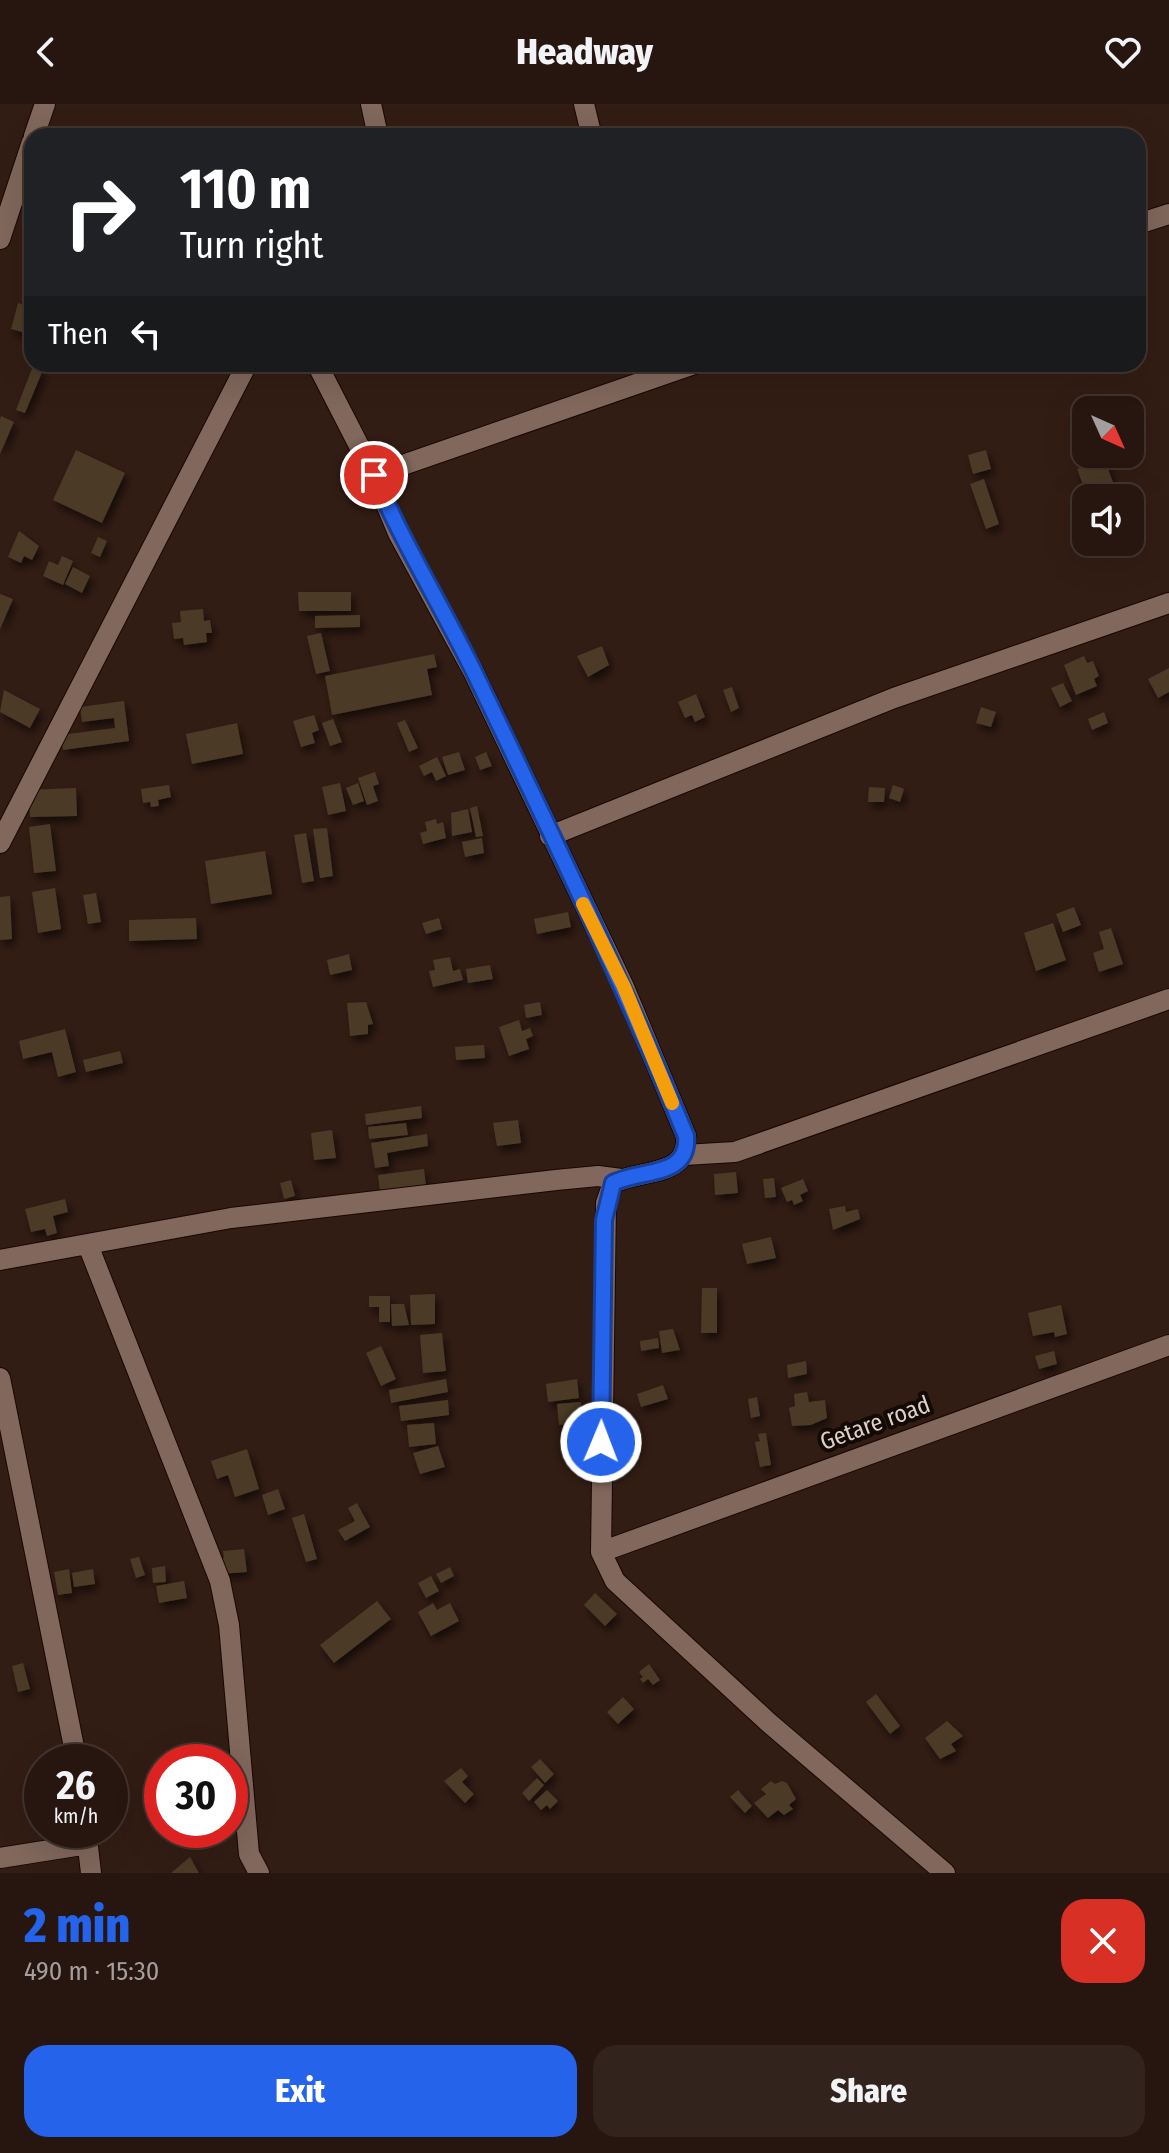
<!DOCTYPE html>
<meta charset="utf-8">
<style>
:root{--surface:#26160f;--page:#32231d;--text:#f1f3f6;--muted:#a49f9e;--line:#42352f;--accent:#2563eb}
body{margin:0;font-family:"Fira Sans Condensed",sans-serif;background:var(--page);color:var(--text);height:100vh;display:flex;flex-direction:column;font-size:30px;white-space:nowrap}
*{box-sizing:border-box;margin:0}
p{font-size:26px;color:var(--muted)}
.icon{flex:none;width:44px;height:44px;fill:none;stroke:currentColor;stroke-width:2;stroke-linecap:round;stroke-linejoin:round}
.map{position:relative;height:1769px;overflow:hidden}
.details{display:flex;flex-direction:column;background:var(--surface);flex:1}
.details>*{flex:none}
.banner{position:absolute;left:24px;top:24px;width:1122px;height:244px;border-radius:24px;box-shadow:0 8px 32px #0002,0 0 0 2px var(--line);background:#202124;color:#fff;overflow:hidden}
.needle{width:52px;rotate:135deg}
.fabs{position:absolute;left:1072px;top:292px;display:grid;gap:16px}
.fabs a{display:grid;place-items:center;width:72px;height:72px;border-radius:16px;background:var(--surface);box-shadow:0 8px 32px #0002,0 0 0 2px var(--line);font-size:40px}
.speed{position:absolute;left:24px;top:1640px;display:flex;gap:16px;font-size:40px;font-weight:700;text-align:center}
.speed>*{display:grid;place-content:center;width:104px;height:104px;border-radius:50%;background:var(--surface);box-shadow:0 8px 32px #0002,0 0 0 2px var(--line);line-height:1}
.speed small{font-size:20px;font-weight:400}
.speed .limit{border:12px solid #d22;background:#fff;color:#111}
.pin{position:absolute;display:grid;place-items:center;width:68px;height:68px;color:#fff;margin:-34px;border:4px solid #fff;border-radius:50%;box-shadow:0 2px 8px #0007}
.me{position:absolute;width:88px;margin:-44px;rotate:1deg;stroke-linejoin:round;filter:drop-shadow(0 0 6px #0008)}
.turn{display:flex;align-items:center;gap:28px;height:168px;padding:0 24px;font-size:36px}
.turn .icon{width:104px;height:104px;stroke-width:2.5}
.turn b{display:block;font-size:56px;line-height:68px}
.then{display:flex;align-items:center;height:76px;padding:0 24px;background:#0003;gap:16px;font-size:30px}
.round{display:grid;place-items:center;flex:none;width:84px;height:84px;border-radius:24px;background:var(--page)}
.headline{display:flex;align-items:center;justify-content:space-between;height:136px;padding:0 24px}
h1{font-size:48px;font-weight:800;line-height:60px;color:var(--accent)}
.action{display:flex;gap:16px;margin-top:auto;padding:16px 24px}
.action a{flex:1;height:92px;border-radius:24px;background:var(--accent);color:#fff;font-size:32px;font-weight:800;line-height:92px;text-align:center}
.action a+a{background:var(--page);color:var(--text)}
header{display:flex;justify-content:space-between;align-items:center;height:104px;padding:0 24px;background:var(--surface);font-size:36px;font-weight:800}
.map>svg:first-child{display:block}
.building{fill:#4b3a28;filter:url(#shadow)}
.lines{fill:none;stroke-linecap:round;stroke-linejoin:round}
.minor-casing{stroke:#190702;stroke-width:22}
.minor{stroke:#81675c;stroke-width:20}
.route-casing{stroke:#184099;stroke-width:20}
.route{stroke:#2563eb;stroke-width:14}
.slow{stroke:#f59e0b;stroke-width:14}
.labels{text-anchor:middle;stroke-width:8;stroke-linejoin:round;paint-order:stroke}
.street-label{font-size:24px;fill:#decfc9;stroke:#130a06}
</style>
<header><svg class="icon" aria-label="back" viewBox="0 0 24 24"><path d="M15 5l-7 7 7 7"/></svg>Headway<svg class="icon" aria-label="heart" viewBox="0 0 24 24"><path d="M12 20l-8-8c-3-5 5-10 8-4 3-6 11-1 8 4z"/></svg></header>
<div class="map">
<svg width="1169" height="1769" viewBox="0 0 1169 1769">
<defs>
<filter id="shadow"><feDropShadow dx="3.5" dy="5.5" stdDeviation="4" flood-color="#0009"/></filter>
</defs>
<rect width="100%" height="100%" fill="#321d14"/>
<!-- building -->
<path class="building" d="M18,199L32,203V231L11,225Z
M33,262L43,266L25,309L16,306Z
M1,312L14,318L0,350V315Z
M76,346L125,369L102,419L53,396Z
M986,346L991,365L973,370L968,351Z
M1104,354L1117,389L1088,394L1077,365Z
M984,375L999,420L986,425L970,380Z
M19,427L39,442L32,456L24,452L21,459L8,453Z
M98,433L107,437L100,453L91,449Z
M62,452L73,457L63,481L43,472L49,457L58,461Z
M73,463L90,472L82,489L65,480Z
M298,488H351V507H299Z
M0,490L13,495L0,525Z
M203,505L204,517L210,516L212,529H206L207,538L184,541L183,534L174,535L172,519L181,518L180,507Z
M360,511V523L315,524V512Z
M321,529L330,567L316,570L307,532Z
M602,542L609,561L588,573L577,552Z
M434,550L437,563L427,565L432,591L332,611L325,572Z
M1084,552L1087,559L1093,557L1099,572L1094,575L1097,582L1076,591L1064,561Z
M1169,564V588L1158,594L1148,575Z
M1063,579L1072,597L1060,603L1051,584Z
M732,583L739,604L731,608L723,586Z
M4,586L40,605L30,624L0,608Z
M696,590L705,613L695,618L692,611L685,614L678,598Z
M124,597L129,637L63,646L61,631L115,624L114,614L82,618L80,603Z
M981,603L996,608L991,623L976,619Z
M1104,608L1108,619L1092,626L1088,615Z
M314,611L319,626L312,629L315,639L301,643L293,617Z
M333,615L342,638L330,642L322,619Z
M405,616L418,644L409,648L397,619Z
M237,619L243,650L192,660L186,630Z
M459,648L465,666L448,671L442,653Z
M486,648L492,662L480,666L475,653Z
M437,653L446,672L436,677L432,668L424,672L419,662Z
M375,668L379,680L373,682L378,697L367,701L358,674Z
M340,679L346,707L328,711L322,683Z
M358,679L364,697L353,701L346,684Z
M169,681L171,693L158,696L159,702L151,703L150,698L143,699L141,685Z
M893,681L904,685L900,698L889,694Z
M869,683L885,684L884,698H868Z
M76,684L77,712L30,713L29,686Z
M477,702L483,732L476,733L470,704Z
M468,705L472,728L452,732L451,709Z
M436,715L437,720L443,718L446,734L423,740L420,729L427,727L425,718Z
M50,720L56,767L34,769L29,723Z
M327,724L333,772L320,774L313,725Z
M306,729L314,777L302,779L294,731Z
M482,734L484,749L465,753L462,738Z
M265,747L272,790L211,800L205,757Z
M55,784L61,825L38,829L32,788Z
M96,789L101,818L88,820L83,791Z
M10,792L12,835L0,836V793Z
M1074,803L1081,821L1063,828L1056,810Z
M568,808L571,823L537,830L534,815Z
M196,814L197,835L129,837V816Z
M439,814L442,825L426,830L422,819Z
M1053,819L1066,856L1036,867L1024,829Z
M1111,824L1123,860L1099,868L1093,849L1104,845L1099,828Z
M349,850L352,866L330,871L327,856Z
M450,853L453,867L460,865L463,876L433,883L429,867L435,866L433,856Z
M490,861L493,875L468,879L466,865Z
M366,898L373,920L368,921V930L350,932L347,899Z
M540,898L542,911L526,914L524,901Z
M519,916L522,927L530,924L533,932L526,935L529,945L509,952L499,923Z
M65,925L76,968L58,973L52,948L23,955L19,937Z
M484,941L485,954L456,956L455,943Z
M120,947L123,959L86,968L83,956Z
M421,1002L422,1014L366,1021L365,1010Z
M518,1016L521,1039L497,1042L493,1019Z
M406,1019L408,1031L369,1035L368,1023Z
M332,1026L336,1054L314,1056L311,1029Z
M427,1030L428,1042L387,1049L389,1062L375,1064L371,1039Z
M424,1065L426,1082L380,1087L378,1071Z
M736,1068L738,1089L715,1091L714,1070Z
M774,1074L776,1093L765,1094L763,1075Z
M803,1075L808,1087L800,1091L803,1097L794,1101L792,1096L787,1098L781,1084Z
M291,1076L295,1092L284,1095L280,1079Z
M65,1095L68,1108L53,1112L57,1129L47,1132L45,1125L31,1128L25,1105Z
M845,1102L846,1108L858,1105L860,1115L833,1126L829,1105Z
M771,1133L776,1154L747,1160L742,1140Z
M702,1184H717V1229H701Z
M435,1190V1220L411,1221L410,1191Z
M369,1192H390V1218H379V1203H369Z
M391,1200H404L409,1221L392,1222Z
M1061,1201L1067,1230L1055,1233L1054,1228L1033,1232L1028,1209Z
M673,1225L680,1246L662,1249L659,1227Z
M442,1229L446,1267L423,1269L420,1231Z
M658,1234L659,1244L641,1247L640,1237Z
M381,1242L396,1275L381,1282L366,1249Z
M1054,1247L1057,1260L1039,1265L1035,1252Z
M806,1257L807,1270L788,1274L787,1261Z
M446,1275L448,1288L391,1299L389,1286Z
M577,1275L579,1294L548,1298L546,1280Z
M663,1281L668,1295L641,1303L637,1290Z
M807,1288L809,1298L825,1296L827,1314L811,1321L792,1322L789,1304L795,1302L794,1290Z
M757,1293L760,1312L751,1314L748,1295Z
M448,1296L449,1311L401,1317L399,1302Z
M581,1298L582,1319L559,1321L557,1300Z
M434,1319L436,1340L409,1343L407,1321Z
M766,1329L771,1361L760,1363L755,1338L760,1337L758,1330Z
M438,1342L445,1363L420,1370L413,1349Z
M247,1345L259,1385L235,1393L228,1371L217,1375L211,1357Z
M278,1385L285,1405L268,1411L262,1391Z
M357,1399L370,1423L345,1437L338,1426L355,1417L348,1404Z
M304,1410L317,1455L306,1458L292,1414Z
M244,1445L247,1468L220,1470L218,1454H224L223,1447Z
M139,1453L145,1471L136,1474L130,1455Z
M165,1462L166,1478L153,1479L152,1464Z
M450,1463L454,1472L441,1479L436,1470Z
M69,1465L72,1489L58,1491L54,1468Z
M93,1465L95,1480L74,1483L72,1469Z
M431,1472L439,1487L426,1494L418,1479Z
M184,1477L187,1494L159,1499L156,1482Z
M595,1489L617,1510L605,1522L584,1501Z
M377,1497L391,1515L334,1559L320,1541Z
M433,1499L437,1506L450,1499L459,1517L431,1532L418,1508Z
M23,1559L30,1585L18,1588L12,1562Z
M649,1560L660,1576L653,1581L648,1575L643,1579L640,1575L643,1573L639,1568Z
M876,1590L900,1622L890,1630L866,1598Z
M623,1593L634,1605L618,1620L607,1608Z
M947,1617L963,1632L951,1640L956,1647L940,1655L925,1634Z
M540,1655L554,1670L545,1679L531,1663Z
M461,1664L468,1672L462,1678L474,1690L465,1699L444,1677Z
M537,1674L544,1681L529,1697L522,1689Z
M771,1677L775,1680L782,1677L787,1679L796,1695L789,1701L793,1705L784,1711L778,1706L768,1714L754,1699L766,1690L761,1685Z
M547,1686L558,1697L550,1705L547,1701L541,1706L534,1698Z
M738,1686L752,1702L745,1709L730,1693Z
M190,1753L199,1769H171Z"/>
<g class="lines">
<!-- minor casing -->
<g class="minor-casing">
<path id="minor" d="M371,0L378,32
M584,0L591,29
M34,32L45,0
M1138,120L1169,110
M0,135L32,38
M317,260L374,371L398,429L474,569L624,883L686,1032C690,1074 640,1065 613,1079L606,1099L601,1448L615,1477L768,1618L945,1769
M374,371L694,260
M550,732L894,594L1169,499
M0,739L247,260
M684,1051L735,1048L1169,895
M88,1141L220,1477L229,1521L249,1750L259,1769
M0,1156L231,1114L556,1076L598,1072L621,1075
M0,1274L77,1658
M601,1448L1169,1241
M86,1726L91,1769
M0,1754L88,1740"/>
</g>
<!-- minor -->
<use href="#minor" class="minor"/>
</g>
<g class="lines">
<!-- route casing -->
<g class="route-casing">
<path id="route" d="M374,371C403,440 443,504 476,572C549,724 622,876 686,1032C690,1074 640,1065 613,1079L604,1116L601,1338"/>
</g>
<!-- route -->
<use href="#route" class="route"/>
<!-- slow -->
<path class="slow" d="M583,800L624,883L672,999"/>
</g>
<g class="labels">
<!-- street labels -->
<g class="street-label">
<text transform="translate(875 1319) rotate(-20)" y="8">Getare road</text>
</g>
</g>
</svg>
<div class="fabs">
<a><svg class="needle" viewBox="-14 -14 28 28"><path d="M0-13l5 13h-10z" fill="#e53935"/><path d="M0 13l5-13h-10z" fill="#a49f9e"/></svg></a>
<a><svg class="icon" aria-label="sound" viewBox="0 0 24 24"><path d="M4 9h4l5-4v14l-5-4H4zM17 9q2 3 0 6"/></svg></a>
</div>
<div class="speed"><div>26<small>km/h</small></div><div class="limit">30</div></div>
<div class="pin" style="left:374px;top:371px;background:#d93025"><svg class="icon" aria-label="arrive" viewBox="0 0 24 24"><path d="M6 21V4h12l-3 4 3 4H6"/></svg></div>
<svg class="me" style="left:601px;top:1338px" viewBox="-20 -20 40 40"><circle r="17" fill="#2563eb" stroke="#fff" stroke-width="3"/><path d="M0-11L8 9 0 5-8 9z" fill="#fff"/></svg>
<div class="banner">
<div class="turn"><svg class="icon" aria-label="right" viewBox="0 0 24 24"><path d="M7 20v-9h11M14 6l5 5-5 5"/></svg><div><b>110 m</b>Turn right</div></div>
<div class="then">Then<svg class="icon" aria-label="left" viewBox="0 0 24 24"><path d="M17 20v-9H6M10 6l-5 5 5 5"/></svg></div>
</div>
</div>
<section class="details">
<div class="headline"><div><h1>2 min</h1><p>490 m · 15:30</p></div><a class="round" style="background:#d93025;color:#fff"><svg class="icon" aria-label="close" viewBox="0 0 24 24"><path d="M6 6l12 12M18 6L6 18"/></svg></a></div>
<div class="action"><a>Exit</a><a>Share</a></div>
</section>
